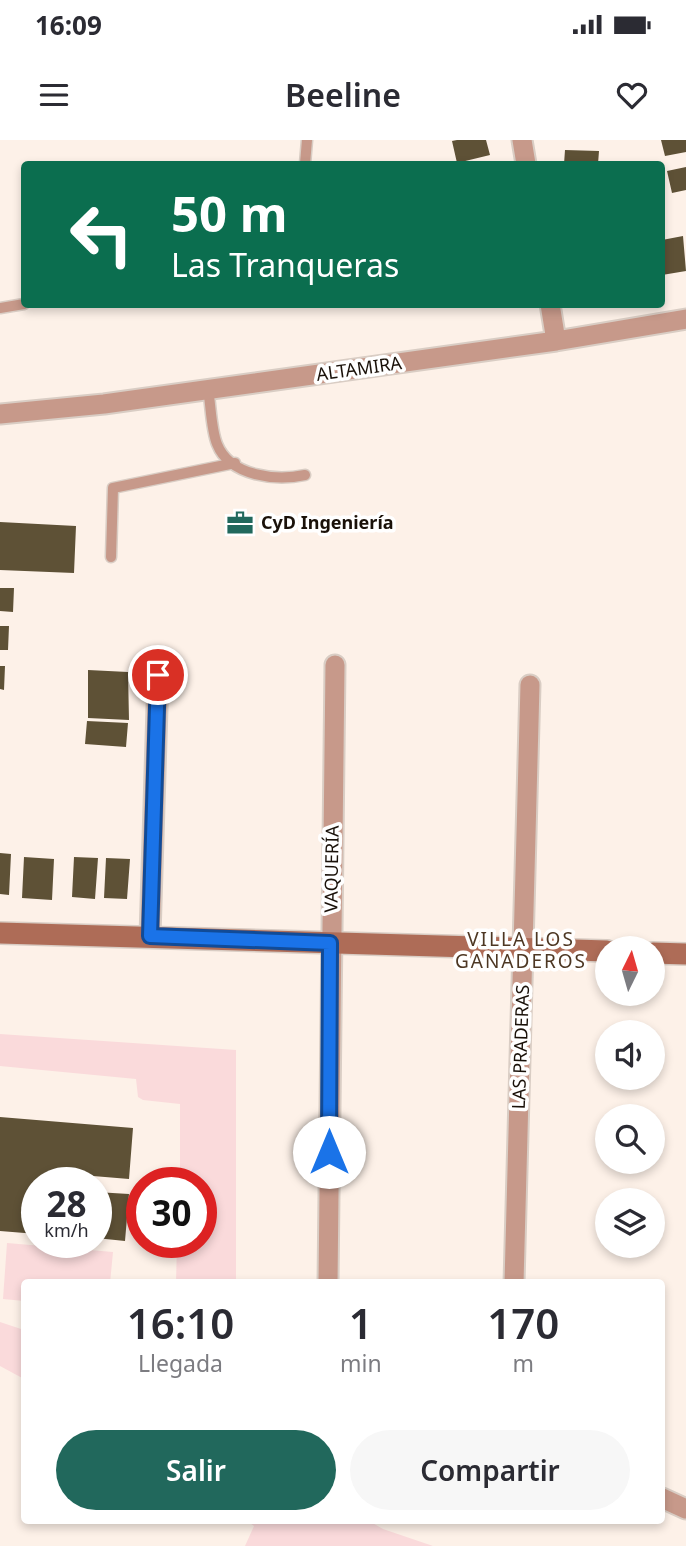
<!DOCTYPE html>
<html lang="es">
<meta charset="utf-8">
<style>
:root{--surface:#fff;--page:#f7f7f7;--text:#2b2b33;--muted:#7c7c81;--accent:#21685c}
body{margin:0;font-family:"Noto Sans",sans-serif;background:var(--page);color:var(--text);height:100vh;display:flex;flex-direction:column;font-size:26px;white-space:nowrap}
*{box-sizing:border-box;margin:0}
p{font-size:23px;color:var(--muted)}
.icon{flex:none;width:38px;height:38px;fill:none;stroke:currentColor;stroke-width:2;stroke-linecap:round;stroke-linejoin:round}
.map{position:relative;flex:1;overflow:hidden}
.side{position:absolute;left:21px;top:1139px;width:644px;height:245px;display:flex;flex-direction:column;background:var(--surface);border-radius:7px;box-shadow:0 4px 10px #0003}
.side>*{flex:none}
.banner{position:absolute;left:21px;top:21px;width:644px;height:147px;border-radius:7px;box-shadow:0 4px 10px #0003;background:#0b6e4f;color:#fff;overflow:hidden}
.needle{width:46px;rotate:5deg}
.buttons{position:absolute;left:595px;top:796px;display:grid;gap:14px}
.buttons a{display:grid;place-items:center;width:70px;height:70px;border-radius:50%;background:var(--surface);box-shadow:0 4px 10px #0003;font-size:35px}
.speed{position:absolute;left:21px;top:1027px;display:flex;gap:14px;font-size:35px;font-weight:700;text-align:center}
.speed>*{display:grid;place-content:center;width:91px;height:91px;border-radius:50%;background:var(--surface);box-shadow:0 4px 10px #0003;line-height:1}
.speed small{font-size:18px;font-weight:400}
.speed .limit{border:10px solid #d22;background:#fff;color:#111}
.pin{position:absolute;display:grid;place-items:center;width:60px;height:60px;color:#fff;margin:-30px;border:4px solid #fff;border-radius:50%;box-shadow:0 2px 7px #0007}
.me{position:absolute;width:77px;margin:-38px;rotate:0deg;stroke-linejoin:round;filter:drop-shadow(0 0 5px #0008)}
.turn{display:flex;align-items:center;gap:24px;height:147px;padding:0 35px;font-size:32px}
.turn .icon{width:91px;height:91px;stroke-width:2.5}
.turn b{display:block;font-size:49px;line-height:60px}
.eta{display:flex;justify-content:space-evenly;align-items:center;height:119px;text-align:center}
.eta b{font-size:42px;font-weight:600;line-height:49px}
.cta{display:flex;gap:14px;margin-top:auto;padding:14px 35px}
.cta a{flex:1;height:80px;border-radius:42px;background:var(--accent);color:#fff;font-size:28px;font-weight:600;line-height:80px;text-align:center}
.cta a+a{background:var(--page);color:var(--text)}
.status{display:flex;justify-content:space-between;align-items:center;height:49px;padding:0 35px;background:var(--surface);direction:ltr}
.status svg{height:19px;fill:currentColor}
header{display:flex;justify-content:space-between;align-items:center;height:91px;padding:0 35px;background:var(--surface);font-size:32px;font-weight:600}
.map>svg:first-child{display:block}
.green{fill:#fadadb}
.building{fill:#5e5136}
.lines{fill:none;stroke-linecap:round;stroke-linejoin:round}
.lane-casing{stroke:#d9cdc4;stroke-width:13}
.street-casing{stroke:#d9cdc4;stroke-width:23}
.secondary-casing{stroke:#d9cdc4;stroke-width:24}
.lane{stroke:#c7998a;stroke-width:10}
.street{stroke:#c7998a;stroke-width:19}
.secondary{stroke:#ae6c57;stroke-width:21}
.route-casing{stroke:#114b97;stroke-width:18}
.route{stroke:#1a73e8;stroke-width:12}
.labels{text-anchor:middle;stroke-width:7;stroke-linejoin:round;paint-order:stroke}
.street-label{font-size:18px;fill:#1a1109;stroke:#fff}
.poi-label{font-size:18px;font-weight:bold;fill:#1a1109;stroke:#fff;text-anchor:start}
.neighbourhood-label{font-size:19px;letter-spacing:2px;fill:#4d3723;stroke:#fff}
</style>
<div class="status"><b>16:09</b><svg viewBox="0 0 49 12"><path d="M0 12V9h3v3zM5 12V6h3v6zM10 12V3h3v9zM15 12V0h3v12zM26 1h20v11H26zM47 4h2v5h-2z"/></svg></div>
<header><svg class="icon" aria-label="menu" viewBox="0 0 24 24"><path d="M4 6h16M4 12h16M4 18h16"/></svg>Beeline<svg class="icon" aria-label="heart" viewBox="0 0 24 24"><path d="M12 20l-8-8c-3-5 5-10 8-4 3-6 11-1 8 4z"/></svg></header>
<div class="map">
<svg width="686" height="1406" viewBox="0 0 686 1406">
<rect width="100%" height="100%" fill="#fdf1e8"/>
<!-- green -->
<path class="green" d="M0,894L236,910V1143H176L177,1103L201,1102V1043H180V964L143,960L138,957L136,939L0,926Z
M7,1103L113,1112L110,1143H24V1161L3,1159Z
M0,1182L24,1190V1239L0,1226Z
M247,1381H369L383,1389L433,1406H245L254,1386Z"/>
<!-- building -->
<path class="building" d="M457,0H486L490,15L457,23L452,1Z
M661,0H686V12L665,16Z
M565,10L599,11L598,24H564Z
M686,27V50L672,53L667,31Z
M683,96L686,131L662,135V100Z
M0,382L76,386L74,433L0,430Z
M0,448H14L13,472L0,471Z
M0,486H9L8,510H0Z
M0,526H5L4,550L0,549Z
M88,530L128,532L129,580L88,578Z
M87,581L128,583L126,607L85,604Z
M0,713L11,714L9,755L0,754Z
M24,717L54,719L52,760L22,758Z
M74,717L98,718L95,759L72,757Z
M106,718L130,719L127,759L104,758Z
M0,977L133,988L129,1039L93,1036V1043H37V1094L0,1091Z
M96,1052L129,1054L125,1101L96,1098Z"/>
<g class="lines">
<!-- lane casing -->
<g class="lane-casing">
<path id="lane" d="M305,24L307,0
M0,168L24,164
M208,249C211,266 211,289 217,304C230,337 277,341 305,335
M111,417L113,348L235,323"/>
</g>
<!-- street casing -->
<g class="street-casing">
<path id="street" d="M522,0L526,24
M550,164L556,201
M0,274L104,264L556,201L686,179
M150,796L158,535
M328,1143L335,525
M514,1143L530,545
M662,1358L686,1369"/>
</g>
<!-- secondary casing -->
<g class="secondary-casing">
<path id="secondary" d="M0,793L607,811
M653,813L686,814"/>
</g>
<!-- lane -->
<use href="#lane" class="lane"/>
<!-- street -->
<use href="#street" class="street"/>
<!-- secondary -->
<use href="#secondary" class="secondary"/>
</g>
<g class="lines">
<!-- route casing -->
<g class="route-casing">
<path id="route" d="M158,535L150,796L330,803L329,1012"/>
</g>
<!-- route -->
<use href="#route" class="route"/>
</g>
<!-- icons -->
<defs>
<g id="office-bare" transform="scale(2.1)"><path d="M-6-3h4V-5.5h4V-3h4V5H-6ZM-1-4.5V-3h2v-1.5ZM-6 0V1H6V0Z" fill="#21685c" stroke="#fff" stroke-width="2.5" paint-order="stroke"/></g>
</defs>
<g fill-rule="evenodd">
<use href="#office-bare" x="240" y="383"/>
</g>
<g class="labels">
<!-- street labels -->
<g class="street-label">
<text transform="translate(359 229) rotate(-8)" y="6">ALTAMIRA</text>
<text transform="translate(332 729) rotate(-89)" y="6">VAQUERÍA</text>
<text transform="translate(521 907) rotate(-88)" y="6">LAS PRADERAS</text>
</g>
<!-- poi labels -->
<g class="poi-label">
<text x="261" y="389">CyD Ingeniería</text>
</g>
<!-- neighbourhood labels -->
<g class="neighbourhood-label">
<text x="521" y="806">VILLA LOS<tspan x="521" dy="22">GANADEROS</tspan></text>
</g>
</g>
</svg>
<div class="buttons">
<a><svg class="needle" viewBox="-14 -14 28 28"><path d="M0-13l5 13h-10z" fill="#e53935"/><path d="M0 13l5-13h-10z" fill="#7c7c81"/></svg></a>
<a><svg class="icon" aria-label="sound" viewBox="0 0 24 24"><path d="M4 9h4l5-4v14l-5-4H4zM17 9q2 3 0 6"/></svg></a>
<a><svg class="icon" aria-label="search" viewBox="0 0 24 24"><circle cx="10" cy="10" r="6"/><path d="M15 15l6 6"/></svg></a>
<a><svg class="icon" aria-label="layers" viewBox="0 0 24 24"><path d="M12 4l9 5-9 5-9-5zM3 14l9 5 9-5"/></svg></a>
</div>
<div class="speed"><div>28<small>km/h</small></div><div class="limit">30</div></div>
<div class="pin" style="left:158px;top:535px;background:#d93025"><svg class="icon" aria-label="arrive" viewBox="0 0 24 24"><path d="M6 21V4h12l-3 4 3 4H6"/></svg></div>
<svg class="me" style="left:329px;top:1012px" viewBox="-20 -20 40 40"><circle r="19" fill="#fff"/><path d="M0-13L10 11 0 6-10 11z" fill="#1a73e8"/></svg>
<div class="banner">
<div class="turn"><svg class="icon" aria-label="left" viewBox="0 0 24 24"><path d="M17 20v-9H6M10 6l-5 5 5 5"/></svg><div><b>50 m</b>Las Tranqueras</div></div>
</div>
<section class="side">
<div class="eta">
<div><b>16:10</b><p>Llegada</p></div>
<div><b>1</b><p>min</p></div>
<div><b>170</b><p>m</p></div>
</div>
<div class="cta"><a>Salir</a><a>Compartir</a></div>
</section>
</div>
